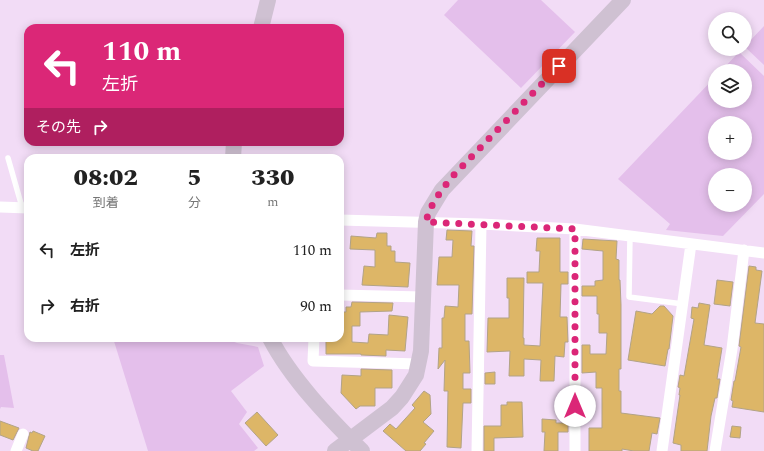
<!DOCTYPE html>
<html lang="ja">
<meta charset="utf-8">
<style>
:root{--surface:#fff;--page:#f2f2f2;--text:#222;--muted:#767676}
body{margin:0;font-family:Spectral,"Noto Sans JP",serif;background:var(--page);color:var(--text);height:100vh;display:flex;flex-direction:column;font-size:15px;white-space:nowrap}
*{box-sizing:border-box;margin:0}
p{font-size:13px;color:var(--muted)}
.icon{flex:none;width:22px;height:22px;fill:none;stroke:currentColor;stroke-width:2;stroke-linecap:round;stroke-linejoin:round}
.map{position:relative;flex:1;overflow:hidden}
.panel{position:absolute;left:24px;top:154px;width:320px;height:188px;display:flex;flex-direction:column;background:var(--surface);border-radius:12px;box-shadow:0 2px 10px #0003}
.panel>*{flex:none}
.hud{position:absolute;left:24px;top:24px;width:320px;height:122px;border-radius:12px;box-shadow:0 2px 10px #0003;background:#db2777;color:#fff;overflow:hidden}
.buttons{position:absolute;left:708px;top:12px;display:grid;gap:8px}
.buttons a{display:grid;place-items:center;width:44px;height:44px;border-radius:50%;background:var(--surface);box-shadow:0 2px 10px #0003;font-size:20px}
.pin{position:absolute;display:grid;place-items:center;width:34px;height:34px;color:#fff;margin:-17px;border-radius:8px;box-shadow:0 2px 6px #0006}
.me{position:absolute;width:44px;margin:-22px;rotate:0deg;stroke-linejoin:round;filter:drop-shadow(0 0 3px #0008)}
.turn{display:flex;align-items:center;gap:14px;height:84px;padding:0 12px;font-size:18px}
.turn .icon{width:52px;height:52px;stroke-width:2.5}
.turn b{display:block;font-size:28px;line-height:34px}
.then{display:flex;align-items:center;height:38px;padding:0 12px;background:#0003;gap:8px;font-size:15px}
.eta{display:flex;justify-content:space-evenly;align-items:center;height:68px;text-align:center}
.eta b{font-size:24px;font-weight:800;line-height:28px}
ul{padding:0;list-style:none}
li{display:flex;align-items:center;gap:12px;height:56px;padding:0 12px}
li div{flex:1}
li b{display:block;font-size:15px}
li em{font-style:normal}
.map>svg:first-child{display:block}
.green{fill:#e4bfeb;fill-rule:evenodd}
.building{fill:#ddb667;stroke:#b2a387}
.lines{fill:none;stroke-linecap:round;stroke-linejoin:round}
.lane{stroke:#fff;stroke-width:5.5}
.street{stroke:#fff;stroke-width:11}
.secondary{stroke:#cfc1d2;stroke-width:16}
.route{stroke:#db2777;stroke-width:7;stroke-dasharray:0 12.6}
</style>
<div class="map">
<svg width="764" height="451" viewBox="0 0 764 451">
<rect width="100%" height="100%" fill="#f2dcf6"/>
<!-- green -->
<path class="green" d="M458,0H541L575,32L521,88L444,15Z
M764,26V65L745,47V46Z
M739,52L764,76V194L723,236L666,230L670,224L618,179L715,77V101H745V71H721ZM715,123H745V153H715ZM715,175H745V205H715Z
M113,338H224L237,343L258,347L264,366L231,391L247,412L239,424L258,448L254,451H148Z
M0,355H4L14,408L1,407L0,409Z"/>
<!-- building -->
<path class="building" d="M447,230L472,231L471,246H474L472,314H465V341H469L470,373H463V389H471V403H463L461,448L447,447L448,391H444L445,360L438,369L439,348H442V318H444L445,306L458,307L459,285H437L439,257H452L453,240H446Z
M377,233H387V246H391V251H395V262L410,263L408,287L362,285L364,266L375,267V250L350,249L351,236L376,238Z
M537,238H560V272H568V284H561L560,317H567L568,342H565L564,357L555,356L554,381H540L541,360L524,359V376H509L510,351L487,352L488,318H509V298H507V278H524L523,338H524V345L540,346L543,283H527V272H539L540,251H536Z
M583,239L617,241L616,259L619,260V280H620L621,305V369H619V391H621V413L660,418L657,434L652,433L649,451H634L622,449V451H589V428H602V388H596V372L582,373V345H590V354H606L607,333H599V314H597V296H582V286H595V281L603,280V251L582,249Z
M749,266L756,267V270L762,271L755,323L764,324V412L732,407L733,401L731,400L734,381H735L741,347L739,346Z
M717,280L733,282L730,306L714,304Z
M352,302L393,303L392,311L360,312V326H352V342L368,343L369,334L388,335L389,315L408,317L405,351L386,350V356L361,355V354H326V339H340V312H346V307H351Z
M699,303L710,305L704,345L722,348L717,379H720L717,398H715L711,416L707,451H681V445L673,443L680,395H679L680,388L678,387L680,375L684,376L694,319L691,318L692,307L698,308Z
M660,306H664L673,316L669,349H668L665,366L628,360L636,311L652,314Z
M361,369L392,370V388H375V406H360L356,409L341,393L342,375L361,376Z
M495,372V384H485V373Z
M424,391L430,395L431,414L423,422L434,431L424,443L426,444L420,451H406L383,431L390,424L396,429L415,408L412,405Z
M507,402H522L523,437L494,438V451H484V426H501V405H507Z
M257,412L278,435L266,446L245,423Z
M542,419L556,420V423H568V432H558V451H544L545,432H542Z
M0,421L19,428L13,440L0,435Z
M732,426L741,427L740,438L730,437Z
M33,431L45,436L38,451H33L26,448L30,432L32,433Z"/>
<g class="lines">
<!-- lane -->
<path class="lane" d="M8,158L22,207
M630,236L629,297L683,304"/>
<!-- street -->
<path class="street" d="M0,207L28,208
M340,220L481,224L575,229L764,253
M340,295L422,297
M314,338L313,361L419,364
M16,451L23,434
M477,451L481,224
M575,451V229
M662,451L691,244
M715,451L732,349L744,250"/>
<!-- secondary -->
<path class="secondary" d="M261,28L268,0
M233,158L234,142
M270,338C291,379 330,419 362,451
M335,451L392,408L402,397L416,375L421,351L426,222L428,213L442,190L623,0"/>
</g>
<g class="lines">
<!-- route -->
<path class="route" d="M559,66L452,177C441,191 430,204 426,222L575,229V406"/>
</g>
</svg>
<div class="buttons">
<a><svg class="icon" aria-label="search" viewBox="0 0 24 24"><circle cx="10" cy="10" r="6"/><path d="M15 15l6 6"/></svg></a>
<a><svg class="icon" aria-label="layers" viewBox="0 0 24 24"><path d="M12 4l9 5-9 5-9-5zM3 14l9 5 9-5"/></svg></a>
<a>+</a>
<a>−</a>
</div>
<div class="pin" style="left:559px;top:66px;background:#d93025"><svg class="icon" aria-label="arrive" viewBox="0 0 24 24"><path d="M6 21V4h12l-3 4 3 4H6"/></svg></div>
<svg class="me" style="left:575px;top:406px" viewBox="-20 -20 40 40"><circle r="19" fill="#fff"/><path d="M0-13L10 11 0 6-10 11z" fill="#db2777"/></svg>
<div class="hud">
<div class="turn"><svg class="icon" aria-label="left" viewBox="0 0 24 24"><path d="M17 20v-9H6M10 6l-5 5 5 5"/></svg><div><b>110 m</b>左折</div></div>
<div class="then">その先<svg class="icon" aria-label="right" viewBox="0 0 24 24"><path d="M7 20v-9h11M14 6l5 5-5 5"/></svg></div>
</div>
<section class="panel">
<div class="eta">
<div><b>08:02</b><p>到着</p></div>
<div><b>5</b><p>分</p></div>
<div><b>330</b><p>m</p></div>
</div>
<ul>
<li><svg class="icon" aria-label="left" viewBox="0 0 24 24"><path d="M17 20v-9H6M10 6l-5 5 5 5"/></svg><div><b>左折</b></div><em>110 m</em></li>
<li><svg class="icon" aria-label="right" viewBox="0 0 24 24"><path d="M7 20v-9h11M14 6l5 5-5 5"/></svg><div><b>右折</b></div><em>90 m</em></li>
</ul>
</section>
</div>
